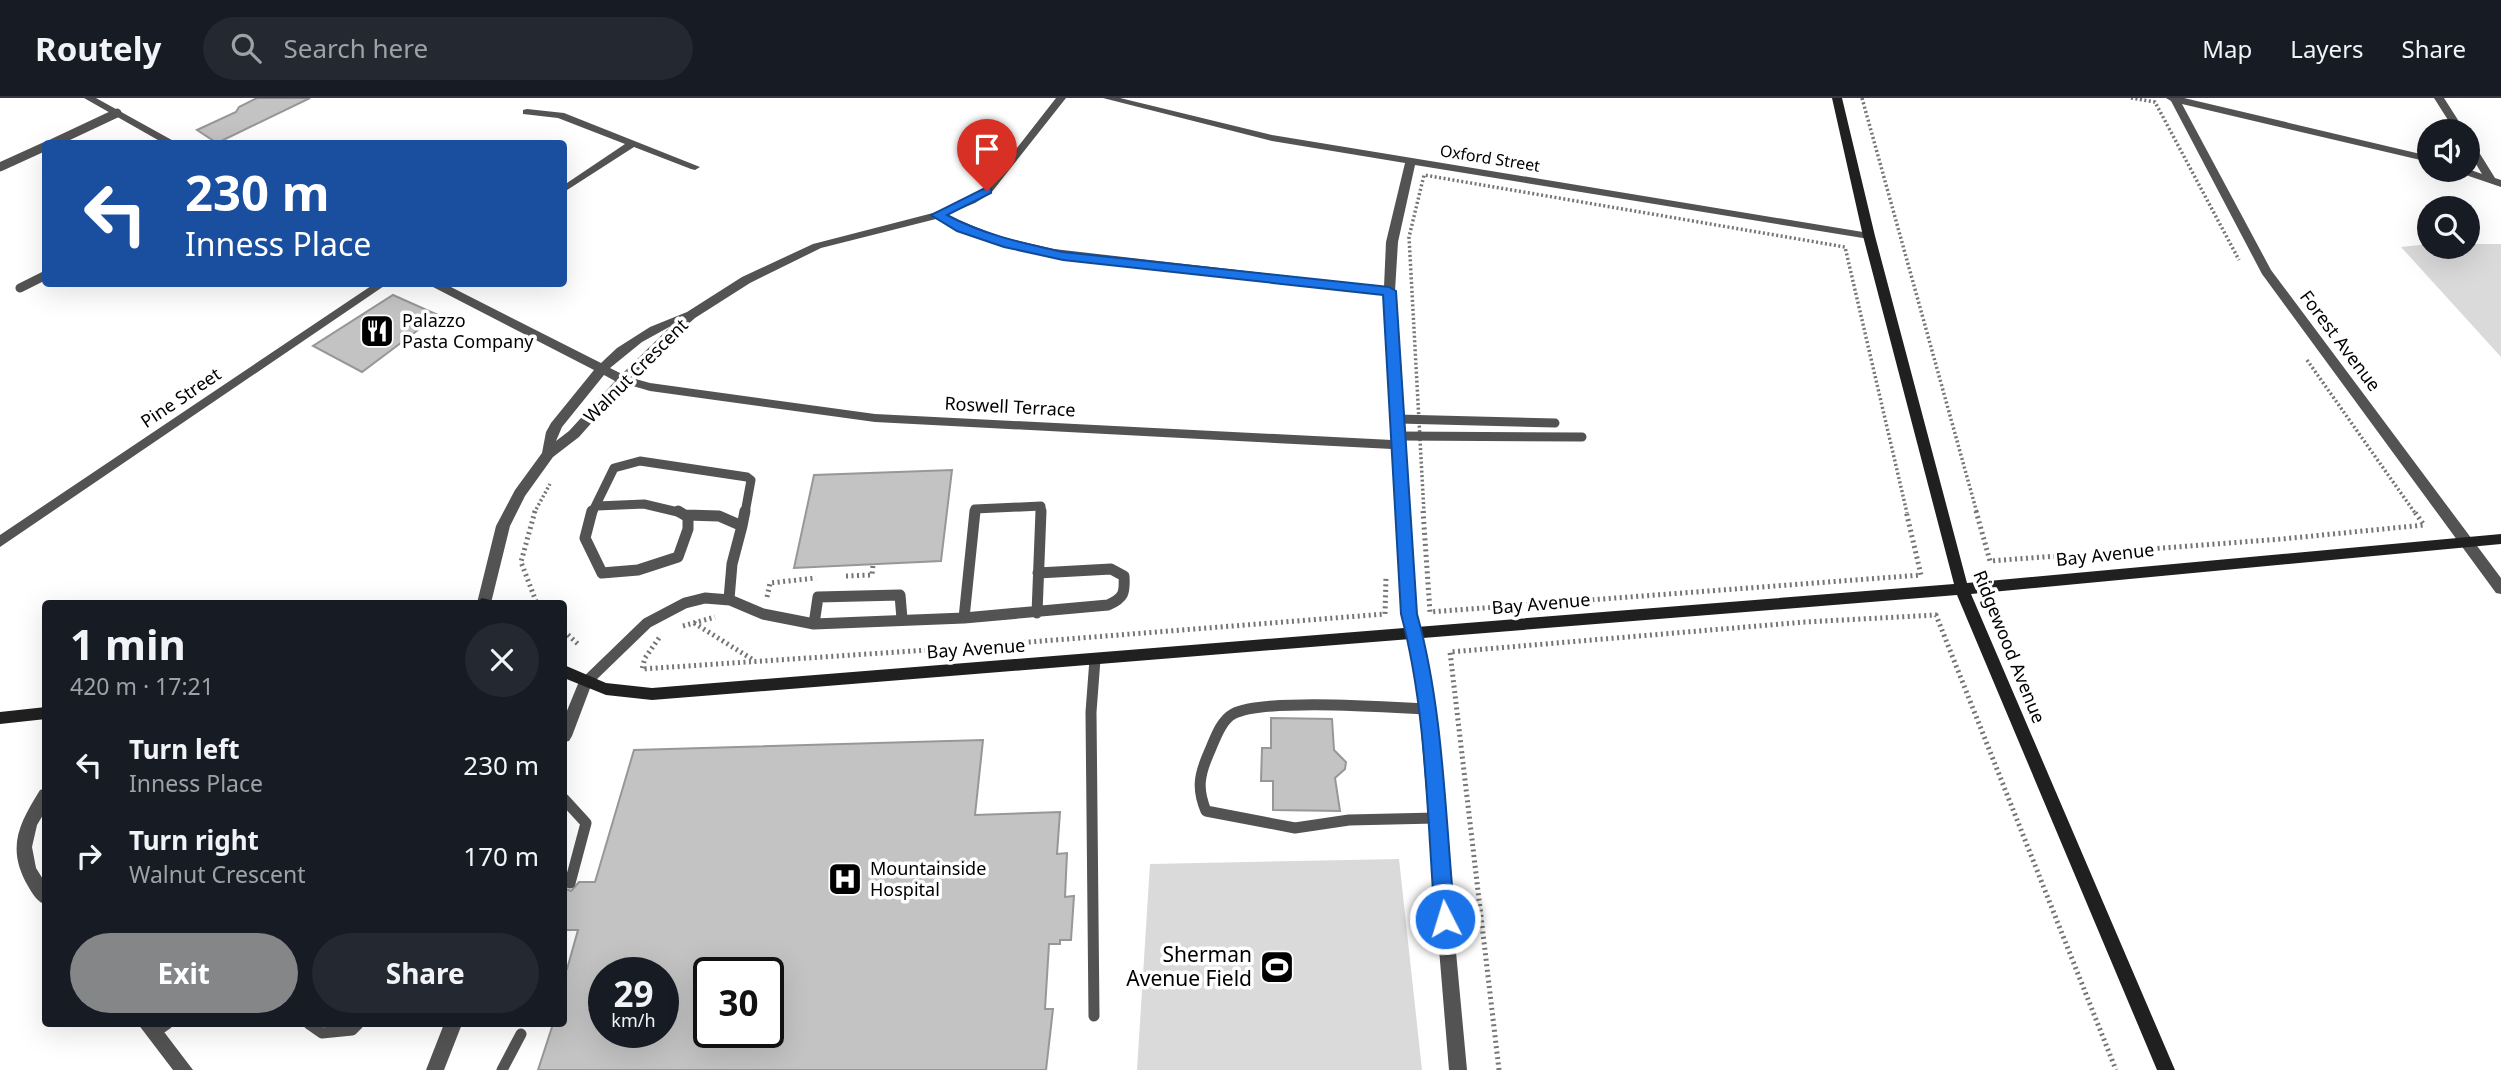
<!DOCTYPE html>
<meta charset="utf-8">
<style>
:root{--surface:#171b24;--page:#242831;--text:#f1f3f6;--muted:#9ea1a6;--line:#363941;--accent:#858687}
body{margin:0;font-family:"Noto Sans",sans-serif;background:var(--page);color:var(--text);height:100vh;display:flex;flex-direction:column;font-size:26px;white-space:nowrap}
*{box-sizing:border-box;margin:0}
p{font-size:23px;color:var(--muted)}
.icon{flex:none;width:38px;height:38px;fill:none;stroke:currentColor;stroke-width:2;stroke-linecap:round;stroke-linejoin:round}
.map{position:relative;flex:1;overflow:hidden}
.drawer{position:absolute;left:42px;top:502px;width:525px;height:427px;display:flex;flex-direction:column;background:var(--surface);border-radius:7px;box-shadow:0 7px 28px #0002}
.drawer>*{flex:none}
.hud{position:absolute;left:42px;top:42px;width:525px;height:147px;border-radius:7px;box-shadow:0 7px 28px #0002;background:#1a4fa0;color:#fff;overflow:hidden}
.fabs{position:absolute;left:2417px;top:21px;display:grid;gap:14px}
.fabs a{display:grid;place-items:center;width:63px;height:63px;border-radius:50%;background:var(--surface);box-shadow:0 7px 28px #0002;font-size:35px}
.speed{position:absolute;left:588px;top:859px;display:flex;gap:14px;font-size:35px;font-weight:700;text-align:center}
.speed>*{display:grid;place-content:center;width:91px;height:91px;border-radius:50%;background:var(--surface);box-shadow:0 7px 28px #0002;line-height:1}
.speed small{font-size:18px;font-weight:400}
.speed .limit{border:4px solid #111;border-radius:10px;background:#fff;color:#111}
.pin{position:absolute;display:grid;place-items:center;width:60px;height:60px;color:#fff;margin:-72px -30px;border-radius:50% 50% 50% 0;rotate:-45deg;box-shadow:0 0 7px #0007}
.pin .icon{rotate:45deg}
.me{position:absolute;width:77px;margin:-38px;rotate:355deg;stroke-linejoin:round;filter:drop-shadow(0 0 5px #0008)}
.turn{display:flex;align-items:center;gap:24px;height:147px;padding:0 28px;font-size:32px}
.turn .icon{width:91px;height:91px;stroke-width:2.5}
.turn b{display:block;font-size:49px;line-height:60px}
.round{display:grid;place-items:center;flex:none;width:74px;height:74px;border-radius:37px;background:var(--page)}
.summary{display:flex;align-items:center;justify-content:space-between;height:119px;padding:0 28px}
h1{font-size:42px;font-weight:700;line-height:52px}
.button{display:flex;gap:14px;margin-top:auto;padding:14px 28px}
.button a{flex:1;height:80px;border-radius:42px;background:var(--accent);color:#fff;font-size:28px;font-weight:700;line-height:80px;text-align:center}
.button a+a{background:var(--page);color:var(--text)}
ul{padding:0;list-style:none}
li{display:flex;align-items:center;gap:21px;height:91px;padding:0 28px}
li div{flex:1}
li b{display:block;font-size:26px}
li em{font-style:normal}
header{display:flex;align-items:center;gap:42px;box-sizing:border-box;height:98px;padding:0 35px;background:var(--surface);border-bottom:2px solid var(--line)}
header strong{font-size:33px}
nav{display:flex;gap:38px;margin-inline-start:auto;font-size:24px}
.search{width:490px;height:63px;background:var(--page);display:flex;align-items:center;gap:18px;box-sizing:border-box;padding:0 24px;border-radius:38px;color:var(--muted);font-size:26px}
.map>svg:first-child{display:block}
.green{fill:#dadada}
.building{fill:#c3c3c3;stroke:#979797;stroke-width:2;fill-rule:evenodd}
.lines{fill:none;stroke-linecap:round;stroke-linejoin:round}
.path-far1{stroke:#757575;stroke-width:3.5;stroke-dasharray:2 2.5;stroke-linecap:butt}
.path{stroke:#757575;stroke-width:5;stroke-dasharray:2 3.5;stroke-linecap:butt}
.lane-far1{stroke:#535353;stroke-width:9}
.lane{stroke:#535353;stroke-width:11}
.street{fill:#535353;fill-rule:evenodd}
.secondary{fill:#202020;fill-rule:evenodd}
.route{fill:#1a73e8;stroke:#114b97;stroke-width:2}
.labels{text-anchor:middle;stroke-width:7;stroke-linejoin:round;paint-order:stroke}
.far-street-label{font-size:16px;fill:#000;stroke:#fff}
.poi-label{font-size:18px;fill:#000;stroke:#fff;text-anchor:start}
.street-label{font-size:18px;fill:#000;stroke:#fff}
.near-poi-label{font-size:21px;fill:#000;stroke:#fff;text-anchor:end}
</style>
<header>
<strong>Routely</strong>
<div class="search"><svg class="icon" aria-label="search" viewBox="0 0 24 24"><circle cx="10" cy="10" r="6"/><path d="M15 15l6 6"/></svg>Search here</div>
<nav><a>Map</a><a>Layers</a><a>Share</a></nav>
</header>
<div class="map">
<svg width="2501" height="972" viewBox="0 0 2501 972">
<rect width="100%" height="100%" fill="#fff"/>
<!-- green -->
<path class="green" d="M2429,146V149H2468V146H2501V259L2401,149Z
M1399,761L1422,972H1137L1150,766Z"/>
<!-- building -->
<path class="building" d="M257,0H310L217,45L197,32L236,14L239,9Z
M393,197L438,217L362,274L313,248Z
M952,372L941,463L794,470L814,377Z
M1271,620L1332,621L1334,652L1346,664L1345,671L1335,680L1340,713L1273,712V683H1261L1262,650H1271Z
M983,642L975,717L1060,714L1057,756L1067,755L1065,799L1074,798L1071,842H1060V846H1049L1045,911H1053L1046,972H538L553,926H564V871H567L578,832H564V790L571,793L579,784H595L634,652ZM604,875H663V934H604ZM709,875H768V934H709Z"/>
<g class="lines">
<!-- path-far1 -->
<path class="path-far1" d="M1862,0L1977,415
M2131,0L2155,4L2239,162
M2307,262L2415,415
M534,415L550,386
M1424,415L1409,139L1424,77L1845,149L1907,415"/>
<!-- path -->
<path class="path" d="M535,413L521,464L537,506
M1423,413L1430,514L1921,477L1906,413
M1976,413L1990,463L2282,441L2424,427L2414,413
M846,478L872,477L873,467
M767,499L770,485L816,480
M694,525L755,563
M683,528L715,519
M564,533L579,547
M659,540L645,560L642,571L928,552L1385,516L1386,479
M1499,972L1450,554L1805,524L1936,517L2116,972"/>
<!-- lane-far1 -->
<path class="lane-far1" d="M51,46L117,15
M0,69L46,48
M20,190L46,177
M1398,321L1555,325
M1398,338L1582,339
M597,408L644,406L682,415
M592,415L614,370L640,363L747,379L751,382L745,415
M975,415V411L1041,408V415"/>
<!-- lane -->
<path class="lane" d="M592,413L585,440L602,475L638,472L678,459L688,431V419L678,413
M686,417L719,418L742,428L732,466L729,501
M742,428L745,413
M1037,515L1041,413
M964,520L975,413
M814,526L818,499L900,497L902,521
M585,585L647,525L685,505L705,500L730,502L763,516L814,526L964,520L1108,507C1124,500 1125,495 1124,478L1111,471L1038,475
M1426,611C1387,609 1263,600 1233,616C1220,623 1214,644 1208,657C1199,678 1197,691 1206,713L1295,730L1349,722L1436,720
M564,701L586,725L570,785
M1094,918L1091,614L1095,561
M309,926L322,935L352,932L358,926
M154,935L167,926
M502,972L521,936"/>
<!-- street -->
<path class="street" d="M84,0H96L179,46H165Z
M1056,0H1066L991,95L975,105L946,117L998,138L1054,151L1384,189L1386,144L1405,65L1272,43L1103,0H1120L1272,37L1869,135L1875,138L1869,141L1415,67L1398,144L1395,193L1416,516L1427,556L1432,596L1467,972H1449L1418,596L1413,556L1402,516L1392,351L875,324L650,293L626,286L579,339L553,359L525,398L510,428L491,505H477L496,428L515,392L542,355L546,334L551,325L594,272L433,189L432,186H445L601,265L617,250L650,229L687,214L742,179L813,146L933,115L967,101L983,91L995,78ZM936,121L991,143L1054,158L1383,196L1392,342L875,316L650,285L632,280L648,262L695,220L750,185L821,150ZM671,228L622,276L610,270L642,244ZM604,277L615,283L569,333L556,343L562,329Z
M2166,0H2184L2429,58V64L2182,6L2271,172L2501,480V496L2496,495L2262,176L2171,3Z
M2434,0H2444L2465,33H2455Z
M527,11L564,15L700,69L695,72L691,71L634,49L564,94V87L625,46L558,20L523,16V12Z
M2468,42L2472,43L2495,80L2501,82V89L2457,74L2456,72L2468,71L2482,76L2468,53Z
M374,186H387L0,449V437Z
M585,579L590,581L592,585L572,638L569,643L564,644V620L580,581Z
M46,690V712L37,727L32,749L36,770L46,786V807C37,804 32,795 28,788C6,750 19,726 40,692Z
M138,926H158L193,972H173Z
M444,926H462L444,972H426Z"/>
<!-- secondary -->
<path class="secondary" d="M1832,0H1842L1875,138L1967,485L2501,436V446L1971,496L2175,972H2157L1957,497L652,602L606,597L564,580V567L606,585L652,590L1954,486L1863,138Z
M482,500L490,502L492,506H475Z
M46,609V621L0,626V614Z"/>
</g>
<!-- route -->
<path class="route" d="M987,89L991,90V95L947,117C984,137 1023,145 1063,154L1389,189L1396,193L1417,516C1444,613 1445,721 1455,821L1452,827L1445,830L1438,827L1435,821C1427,721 1427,613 1401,516L1383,197L1063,162L1004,149L957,133L931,117Z"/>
<!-- icons -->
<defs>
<g id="restaurant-square" transform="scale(1.75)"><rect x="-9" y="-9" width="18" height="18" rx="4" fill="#000" stroke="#fff"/><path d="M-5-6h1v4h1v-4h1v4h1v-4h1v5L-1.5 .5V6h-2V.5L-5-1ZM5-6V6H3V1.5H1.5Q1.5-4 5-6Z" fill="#fff"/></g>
<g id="hospital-square" transform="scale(1.75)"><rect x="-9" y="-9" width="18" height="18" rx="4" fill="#000" stroke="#fff"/><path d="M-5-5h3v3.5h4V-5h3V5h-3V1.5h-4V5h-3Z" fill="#fff"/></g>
<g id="stadium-square" transform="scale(1.75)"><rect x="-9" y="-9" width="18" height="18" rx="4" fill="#000" stroke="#fff"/><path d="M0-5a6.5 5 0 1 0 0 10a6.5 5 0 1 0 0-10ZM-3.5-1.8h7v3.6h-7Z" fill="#fff"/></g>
</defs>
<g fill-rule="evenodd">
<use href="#restaurant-square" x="377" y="233"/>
<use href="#hospital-square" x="845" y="781"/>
<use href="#stadium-square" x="1277" y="869"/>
</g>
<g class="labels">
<!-- far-street labels -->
<g class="far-street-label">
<text transform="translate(1490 60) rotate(9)" y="6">Oxford Street</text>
</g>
<!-- poi labels -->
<g class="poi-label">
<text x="402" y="229">Palazzo<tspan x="402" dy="21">Pasta Company</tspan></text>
<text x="870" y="777">Mountainside<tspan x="870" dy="21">Hospital</tspan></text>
</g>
<!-- street labels -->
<g class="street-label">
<text transform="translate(2340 243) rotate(53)" y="6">Forest Avenue</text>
<text transform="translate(636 273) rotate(-45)" y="6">Walnut Crescent</text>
<text transform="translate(181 300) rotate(-34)" y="6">Pine Street</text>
<text transform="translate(1010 309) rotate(3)" y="6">Roswell Terrace</text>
<text transform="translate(2105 457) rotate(-6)" y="6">Bay Avenue</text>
<text transform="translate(1541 506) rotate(-5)" y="6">Bay Avenue</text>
<text transform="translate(2009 549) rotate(68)" y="6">Ridgewood Avenue</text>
<text transform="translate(976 551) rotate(-4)" y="6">Bay Avenue</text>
</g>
<!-- near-poi labels -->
<g class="near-poi-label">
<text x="1252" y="864">Sherman<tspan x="1252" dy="24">Avenue Field</tspan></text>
</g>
</g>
</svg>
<div class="fabs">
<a><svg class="icon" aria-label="sound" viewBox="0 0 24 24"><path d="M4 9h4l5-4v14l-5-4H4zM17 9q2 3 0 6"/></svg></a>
<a><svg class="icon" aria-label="search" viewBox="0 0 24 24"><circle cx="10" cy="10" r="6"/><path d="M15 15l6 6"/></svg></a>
</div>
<div class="speed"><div>29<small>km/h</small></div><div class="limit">30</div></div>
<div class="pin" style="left:987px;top:93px;background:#d93025"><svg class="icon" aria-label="arrive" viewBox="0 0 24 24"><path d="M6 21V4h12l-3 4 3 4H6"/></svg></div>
<svg class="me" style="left:1445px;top:821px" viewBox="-20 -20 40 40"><circle r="17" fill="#1a73e8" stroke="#fff" stroke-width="3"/><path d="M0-11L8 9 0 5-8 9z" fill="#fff"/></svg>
<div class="hud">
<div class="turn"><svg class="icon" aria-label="left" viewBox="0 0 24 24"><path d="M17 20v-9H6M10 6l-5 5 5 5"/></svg><div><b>230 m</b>Inness Place</div></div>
</div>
<section class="drawer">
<div class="summary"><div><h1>1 min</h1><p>420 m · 17:21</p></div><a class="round"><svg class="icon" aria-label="close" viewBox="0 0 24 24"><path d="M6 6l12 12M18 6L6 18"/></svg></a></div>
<ul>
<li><svg class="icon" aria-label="left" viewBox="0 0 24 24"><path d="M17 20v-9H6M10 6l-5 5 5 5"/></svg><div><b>Turn left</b><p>Inness Place</p></div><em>230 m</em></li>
<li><svg class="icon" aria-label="right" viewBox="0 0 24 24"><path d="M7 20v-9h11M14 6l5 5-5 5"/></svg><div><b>Turn right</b><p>Walnut Crescent</p></div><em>170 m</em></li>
</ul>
<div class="button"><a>Exit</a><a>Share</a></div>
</section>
</div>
